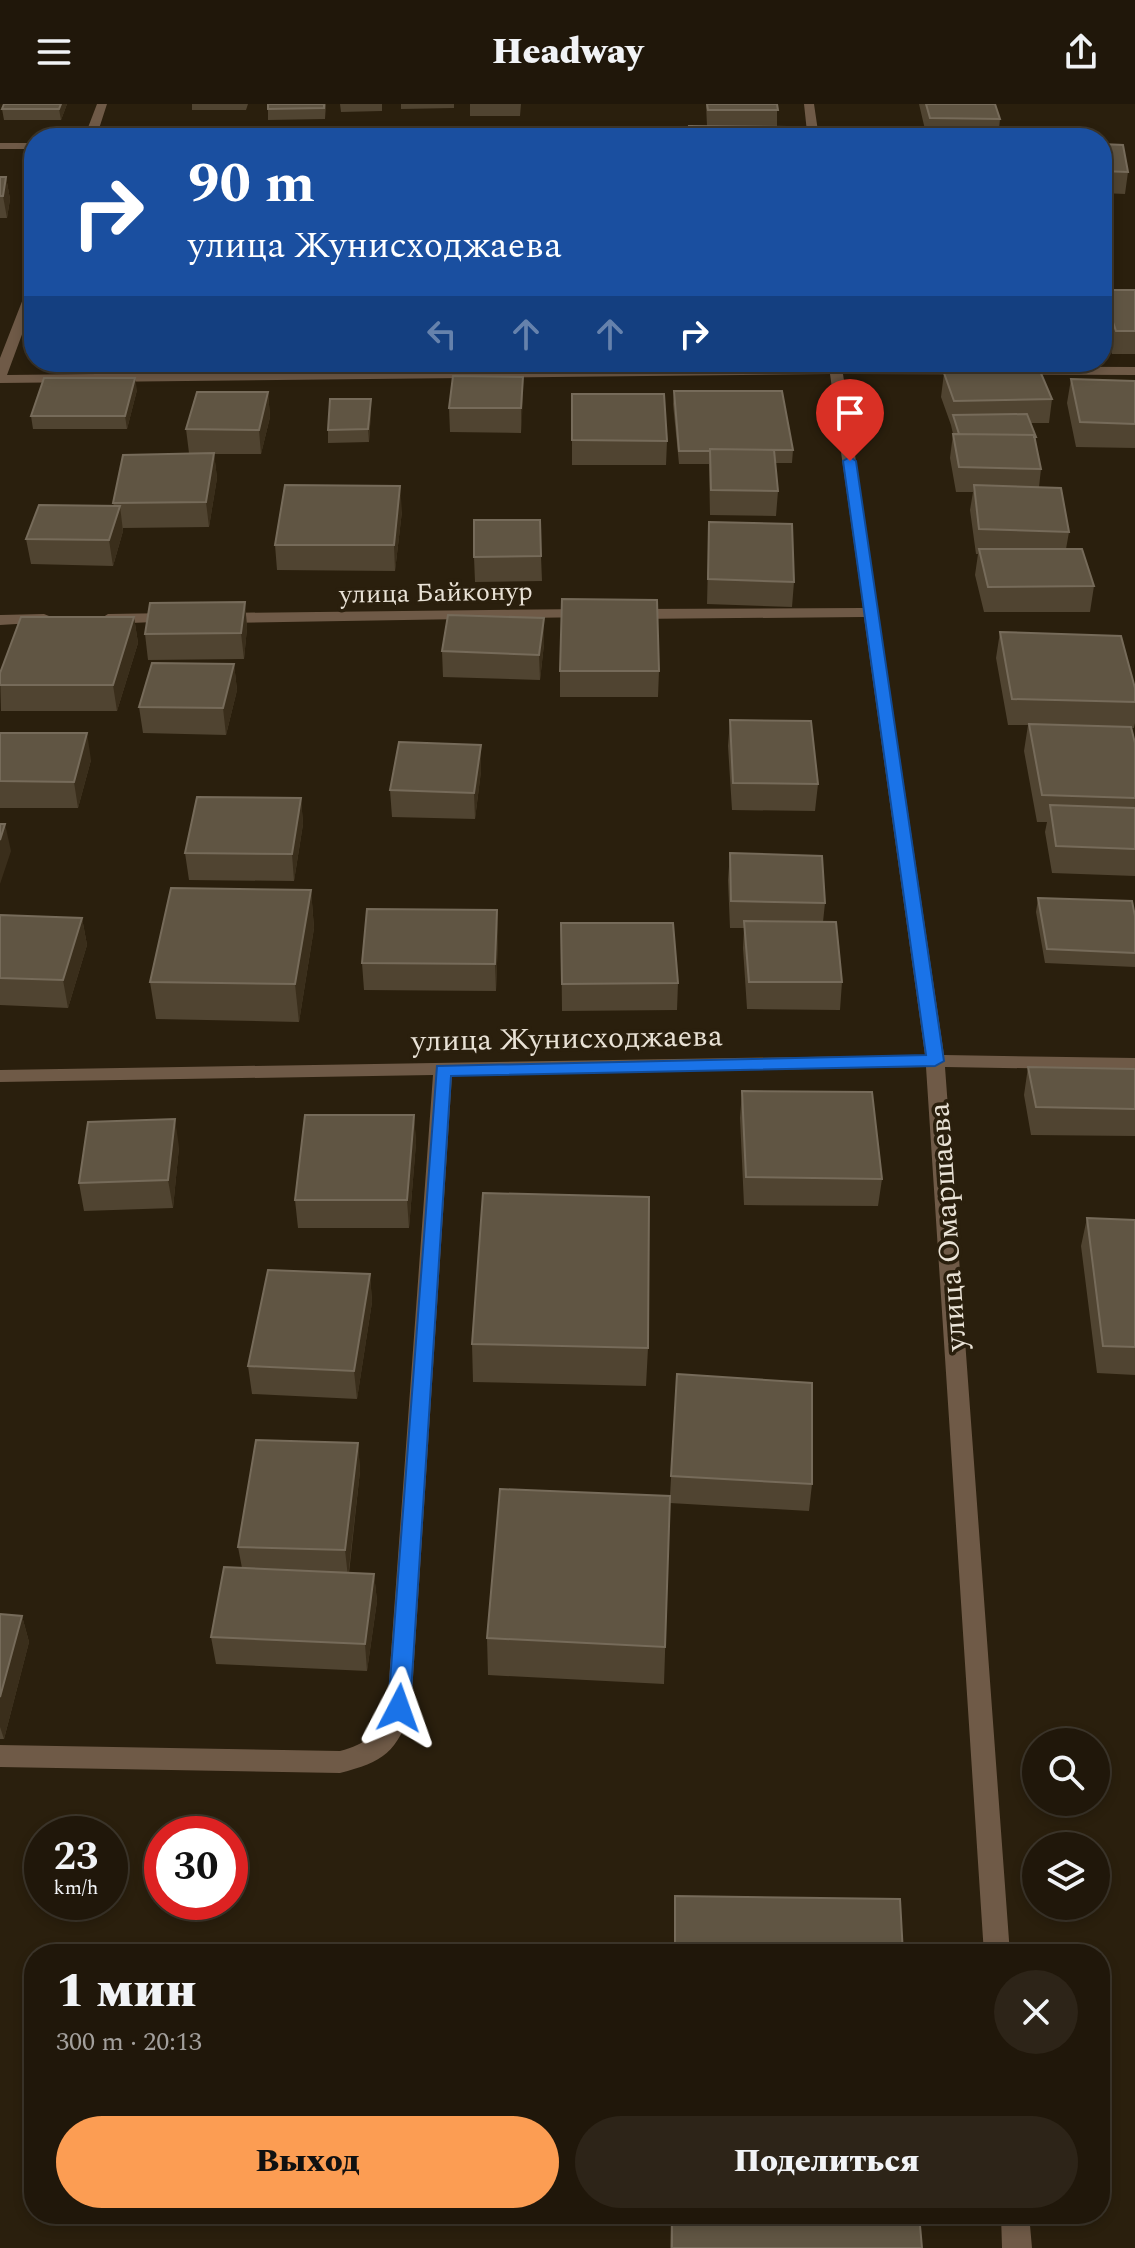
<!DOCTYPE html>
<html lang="ru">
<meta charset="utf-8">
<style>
:root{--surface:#20170a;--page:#2d2418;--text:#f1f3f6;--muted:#a29f9c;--line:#3d362b;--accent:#fc9d53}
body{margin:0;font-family:Spectral,serif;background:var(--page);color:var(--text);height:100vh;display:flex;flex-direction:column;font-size:30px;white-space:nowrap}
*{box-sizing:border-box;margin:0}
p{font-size:26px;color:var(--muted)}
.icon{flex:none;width:44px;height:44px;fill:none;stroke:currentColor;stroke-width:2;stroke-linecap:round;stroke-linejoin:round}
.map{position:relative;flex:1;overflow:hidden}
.drawer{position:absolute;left:24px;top:1840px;width:1086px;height:280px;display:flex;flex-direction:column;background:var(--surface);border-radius:32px;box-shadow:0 4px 12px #0003,0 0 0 2px var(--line)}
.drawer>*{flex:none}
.hud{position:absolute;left:24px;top:24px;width:1088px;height:244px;border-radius:32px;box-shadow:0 4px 12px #0003,0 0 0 2px var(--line);background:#1a4fa0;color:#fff;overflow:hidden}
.buttons{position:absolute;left:1022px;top:1624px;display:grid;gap:16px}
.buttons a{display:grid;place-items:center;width:88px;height:88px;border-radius:50%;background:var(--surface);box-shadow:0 4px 12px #0003,0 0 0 2px var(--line);font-size:40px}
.speed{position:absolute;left:24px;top:1712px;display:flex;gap:16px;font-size:40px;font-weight:700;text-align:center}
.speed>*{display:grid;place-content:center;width:104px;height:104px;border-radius:50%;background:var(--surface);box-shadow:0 4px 12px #0003,0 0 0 2px var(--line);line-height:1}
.speed small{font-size:20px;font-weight:400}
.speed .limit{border:12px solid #d22;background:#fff;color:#111}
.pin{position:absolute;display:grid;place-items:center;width:68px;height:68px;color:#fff;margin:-82px -34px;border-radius:50% 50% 50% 0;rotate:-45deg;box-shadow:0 0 8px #0007}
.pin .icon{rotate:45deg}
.me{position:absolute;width:88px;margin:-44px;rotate:4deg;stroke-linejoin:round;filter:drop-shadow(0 0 6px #0008)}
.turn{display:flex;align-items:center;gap:28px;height:168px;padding:0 32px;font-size:36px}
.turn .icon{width:104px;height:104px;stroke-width:2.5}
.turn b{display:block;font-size:56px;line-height:68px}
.lanes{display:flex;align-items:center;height:76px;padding:0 32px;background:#0003;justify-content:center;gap:40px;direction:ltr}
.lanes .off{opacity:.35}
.round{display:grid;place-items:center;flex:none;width:84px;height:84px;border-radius:42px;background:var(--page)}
.overview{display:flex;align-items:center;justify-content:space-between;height:136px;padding:0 32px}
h1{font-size:48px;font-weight:800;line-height:60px}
.action{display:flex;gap:16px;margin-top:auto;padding:16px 32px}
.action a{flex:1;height:92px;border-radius:48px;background:var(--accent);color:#111;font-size:32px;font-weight:800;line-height:92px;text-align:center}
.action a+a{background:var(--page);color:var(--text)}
header{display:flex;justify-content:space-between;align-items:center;height:104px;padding:0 32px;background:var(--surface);font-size:36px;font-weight:800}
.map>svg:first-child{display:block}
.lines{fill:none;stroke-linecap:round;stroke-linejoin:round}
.minor{fill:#6f5a47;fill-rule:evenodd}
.wall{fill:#504431}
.shaded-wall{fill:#3a2e1b}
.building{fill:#605543;stroke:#766b5a;stroke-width:2}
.route{fill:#1a73e8;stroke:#114b97;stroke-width:2}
.labels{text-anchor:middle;stroke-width:7;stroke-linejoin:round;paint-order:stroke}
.far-street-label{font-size:26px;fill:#e9e2d6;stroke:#2a1f0d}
.street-label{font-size:30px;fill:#e9e2d6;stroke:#2a1f0d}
</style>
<header><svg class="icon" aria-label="menu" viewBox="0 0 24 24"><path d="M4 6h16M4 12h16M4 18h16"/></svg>Headway<svg class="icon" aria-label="share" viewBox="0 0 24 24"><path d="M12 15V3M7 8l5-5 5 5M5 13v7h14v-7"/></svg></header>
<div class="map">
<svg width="1135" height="2144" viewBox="0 0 1135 2144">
<rect width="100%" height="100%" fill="#2a1f0d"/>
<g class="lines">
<!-- minor -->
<path class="minor" d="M97,0H107L96,34H84Z
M804,0H814L819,34L761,33L759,31L765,28H807Z
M717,29L721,34H561L567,31Z
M0,39H34V45H0Z
M34,178V198L7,271L829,262V258H841L842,262L1135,263V271L843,270L944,951L1135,954V966L945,963L1010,1850H984L926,963L452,971L411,1604C398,1648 383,1658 340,1669L0,1663V1641L340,1647C366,1640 379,1630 387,1604L433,971L0,978V966L925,951L864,513L632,515L624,510L632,505L863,504L830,270L0,279V254L28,182Z
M588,505L593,507V513L220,519L212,514L220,509Z
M172,509L177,511V517L108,520L100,515L108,510Z
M44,510L49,512V518L0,521V511Z
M1001,2110H1029L1032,2144H1002Z"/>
</g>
<!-- wall -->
<path class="wall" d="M4,0H67L61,16H4L2,5Z
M192,0H248L246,6H192Z
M326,0L325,15L268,16V5Z
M340,0H382V7L341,8Z
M401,0H454V4L401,5Z
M470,0H521L520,12H470Z
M706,0H777V23L791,34H689V22H707Z
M919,0H995L1000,15L998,34H927Z
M1102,40L1128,68L1125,90L1102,89Z
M0,73H6L10,95L7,114H0Z
M1102,181L1104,186H1135V250H1112L1102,222Z
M944,269L1052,295L1049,319H1031L1036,333L1035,338L1041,365L1039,383L1069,428L1066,445L1094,482L1090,508H984L975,471L978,450H976L970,406L973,388H956L950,354L953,330L951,321L941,293Z
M523,273L521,329L450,328L449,304Z
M1071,275L1135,277V344L1076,343L1067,299Z
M137,286L127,325H33L31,312Z
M674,287L793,346L792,359H775L778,387L776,412L710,411L709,360H679L673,300Z
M268,288L270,313L261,350H214L217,374L209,423L123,424V427L113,462L31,460L26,435L114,402L113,399L189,349L186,325Z
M572,290L667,337L666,361H572Z
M371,295V308L369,338L328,339V326Z
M402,407L395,467L277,466L275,441Z
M709,418L794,478L792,503L707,500Z
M541,452L542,477L475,478L474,453Z
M245,498L247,524L244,555L148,556L145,530Z
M134,513L138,539L117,607H1L0,569Z
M1000,528L1135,584V619L1134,624H1132L1135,639V772L1052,769L1045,728L1047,718H1037L1024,647L1028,621H1008L996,554Z
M544,540L540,576L443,573L442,547Z
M234,560L237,586L226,631L143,629L139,603Z
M560,567H659L658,593H560Z
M730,616L818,680L815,707L732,706L728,642Z
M0,629L91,656L78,704H0Z
M481,641V667L475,715L392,713L390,686Z
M301,694L303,720L294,777L189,776L185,749Z
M730,749L825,799L823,818L842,878L840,906L747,905L743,844L744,824H730L728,776Z
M311,786L314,824L299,918L156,915L150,878Z
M1038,794L1135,812V863L1045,859L1036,808Z
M497,806L498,833L496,887L364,886L362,859Z
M0,811L82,814L87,841L68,904L0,901Z
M561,819L678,879L677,906L562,907Z
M1028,963L1135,965V1032L1031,1031L1024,991Z
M742,987L882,1075L878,1102L744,1101L740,1014Z
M414,1011L416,1039L409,1124H298L295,1096Z
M179,1043L173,1104L84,1107L79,1079Z
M1087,1114L1135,1116V1271L1097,1269L1081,1142Z
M370,1170L372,1198L357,1295L252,1290L248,1262Z
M472,1240L648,1244L646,1282L473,1278Z
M677,1270L812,1380L809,1407L670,1399L664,1580L488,1571L487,1534L670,1392Z
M358,1339L360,1367L349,1469L374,1470L377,1497L367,1567L216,1560L211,1533L242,1464L238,1443Z
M0,1510L22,1512L29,1538L4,1635H0Z
M675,1792L903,1850H674Z
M671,2110H919L922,2144H670Z"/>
<!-- shaded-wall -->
<path class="shaded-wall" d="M61,0H67L61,16L59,5Z
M6,73L10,95L7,114L3,92Z
M523,273V297L521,329V304Z
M135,274L137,286L127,325L125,312Z
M268,288L270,313L261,350L259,326Z
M371,295V308L369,338L368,325Z
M214,349L217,374L209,423L206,398Z
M400,382L402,407L395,467L394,441Z
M120,402L123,427L113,462L109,436Z
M245,498L247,524L244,555L241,529Z
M134,513L138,539L117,607L113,581Z
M544,514V540L540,576L539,551Z
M234,560L237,586L226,631L223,604Z
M87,629L91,656L78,704L74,678Z
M481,641V667L475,715L474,689Z
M301,694L303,720L294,777L292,750Z
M5,720L11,747L0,780V736Z
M311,786L314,824L299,918L295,880Z
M497,806L498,833L496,887L495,860Z
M82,814L87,841L68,904L63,876Z
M414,1011L416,1039L409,1124L407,1096Z
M175,1015L179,1043L173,1104L168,1076Z
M370,1170L372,1198L357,1295L354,1267Z
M358,1339L360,1367L348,1473L345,1446Z
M374,1470L377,1497L367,1567L365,1540Z
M22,1512L29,1538L4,1635L0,1623V1593Z"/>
<!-- building -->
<path class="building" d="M4,0H61L59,5H2Z
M268,0H324V4L268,5Z
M707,0H777L778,6H708Z
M926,0H995L1000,15L930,14Z
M689,22L788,23L791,34H690Z
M603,24L605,34H533L532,25Z
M1102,40L1123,41L1128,68L1102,67Z
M0,73H6L3,92H0Z
M1102,186H1135V227H1116Z
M1040,267L1052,295L954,297L944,269Z
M453,272L523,273L521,304H449Z
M44,274H135L125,312H31Z
M1071,275L1135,277V320L1080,318Z
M674,287H782L793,346L710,345V347H679Z
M197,288H268L259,326L186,325Z
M572,290H664L667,337L572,336Z
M330,295H371L368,325L328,326Z
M1027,310L1036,333H1034V331L959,330L953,311Z
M953,330L1034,331L1041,365L959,363Z
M710,345L774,346L778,387L711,386Z
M214,349L206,398L113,399L123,351Z
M285,381L400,382L394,441H275Z
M974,381L1061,384L1069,428L979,425Z
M39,401L120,402L109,436L26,435Z
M474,416H540L541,452L474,453Z
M709,418L792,420L794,478L708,475Z
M979,445H1082L1094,482L988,483Z
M562,495L657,496L659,567H560Z
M245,498L241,529L145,530L150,499Z
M448,511L544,514L539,551L442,547Z
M21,513H134L113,581H0V569Z
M1000,528L1121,532L1135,584V598L1012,595Z
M152,559L234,560L223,604L139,603Z
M730,616L811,617L818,680L733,679Z
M1029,620L1131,623L1135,639V694L1042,691Z
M0,629H87L74,678L0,677Z
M399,638L481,641L474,689L390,686Z
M197,693L301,694L292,750L185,749Z
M1050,701L1135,704V745L1056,742Z
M0,720H5L0,736Z
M730,749L822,752L825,799L731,797Z
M171,784L311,786L295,880L150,878Z
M1038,794L1132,797L1135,812V849L1047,845Z
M367,805L497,806L495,860L362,859Z
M0,811L82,814L63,876L0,874Z
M744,817L836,818L842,878H749Z
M561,819H673L678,879L562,880Z
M1028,963L1135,965V1005L1036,1003Z
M742,987L872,988L882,1075L746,1073Z
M305,1011H414L407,1096H295Z
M175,1015L168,1076L79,1079L88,1018Z
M483,1089L649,1093L648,1244L472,1240Z
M1087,1114L1135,1116V1243L1103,1242Z
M268,1166L370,1170L354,1267L248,1262Z
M677,1270L812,1279V1380L671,1372Z
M256,1336L358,1339L345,1446L238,1443Z
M500,1385L670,1392L665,1543L487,1534Z
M224,1463L374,1470L365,1540L211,1533Z
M0,1510L22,1512L0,1593Z
M675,1792L900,1795L903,1850H675Z
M672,2110H919L922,2144H672Z"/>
<!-- route -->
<path class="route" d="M850,353L856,357L944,957L935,962L451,972L410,1604L407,1611H391L388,1604L437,962L926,951L843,357Z"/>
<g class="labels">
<!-- far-street labels -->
<g class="far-street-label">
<text transform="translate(436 488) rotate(-1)" y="9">улица Байконур</text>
</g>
<!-- street labels -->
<g class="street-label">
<text transform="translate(567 934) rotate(-1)" y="10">улица Жунисходжаева</text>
<text transform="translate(947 1123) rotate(-94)" y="10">улица Омаршаева</text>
</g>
</g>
</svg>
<div class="buttons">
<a><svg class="icon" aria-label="search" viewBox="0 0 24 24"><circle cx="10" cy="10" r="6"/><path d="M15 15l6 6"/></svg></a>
<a><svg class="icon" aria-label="layers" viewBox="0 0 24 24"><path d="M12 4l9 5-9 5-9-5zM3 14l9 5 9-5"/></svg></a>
</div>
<div class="speed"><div>23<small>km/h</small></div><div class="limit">30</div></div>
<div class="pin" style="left:850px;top:357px;background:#d93025"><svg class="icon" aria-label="arrive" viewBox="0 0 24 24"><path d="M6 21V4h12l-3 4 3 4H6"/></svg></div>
<svg class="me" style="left:399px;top:1604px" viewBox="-20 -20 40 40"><path d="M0-17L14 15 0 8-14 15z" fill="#1a73e8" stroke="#fff" stroke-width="4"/></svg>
<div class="hud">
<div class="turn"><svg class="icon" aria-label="right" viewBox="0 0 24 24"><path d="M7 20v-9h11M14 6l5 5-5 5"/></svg><div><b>90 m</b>улица Жунисходжаева</div></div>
<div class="lanes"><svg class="icon off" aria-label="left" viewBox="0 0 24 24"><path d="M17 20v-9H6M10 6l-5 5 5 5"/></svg><svg class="icon off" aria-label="ahead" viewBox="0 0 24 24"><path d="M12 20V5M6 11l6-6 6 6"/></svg><svg class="icon off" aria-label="ahead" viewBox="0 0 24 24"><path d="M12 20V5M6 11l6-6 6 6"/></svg><svg class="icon" aria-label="right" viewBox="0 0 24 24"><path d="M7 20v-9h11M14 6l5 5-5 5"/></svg></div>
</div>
<section class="drawer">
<div class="overview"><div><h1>1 мин</h1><p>300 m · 20:13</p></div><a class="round"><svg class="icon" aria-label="close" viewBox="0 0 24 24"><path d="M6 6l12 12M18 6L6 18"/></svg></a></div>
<div class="action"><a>Выход</a><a>Поделиться</a></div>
</section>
</div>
